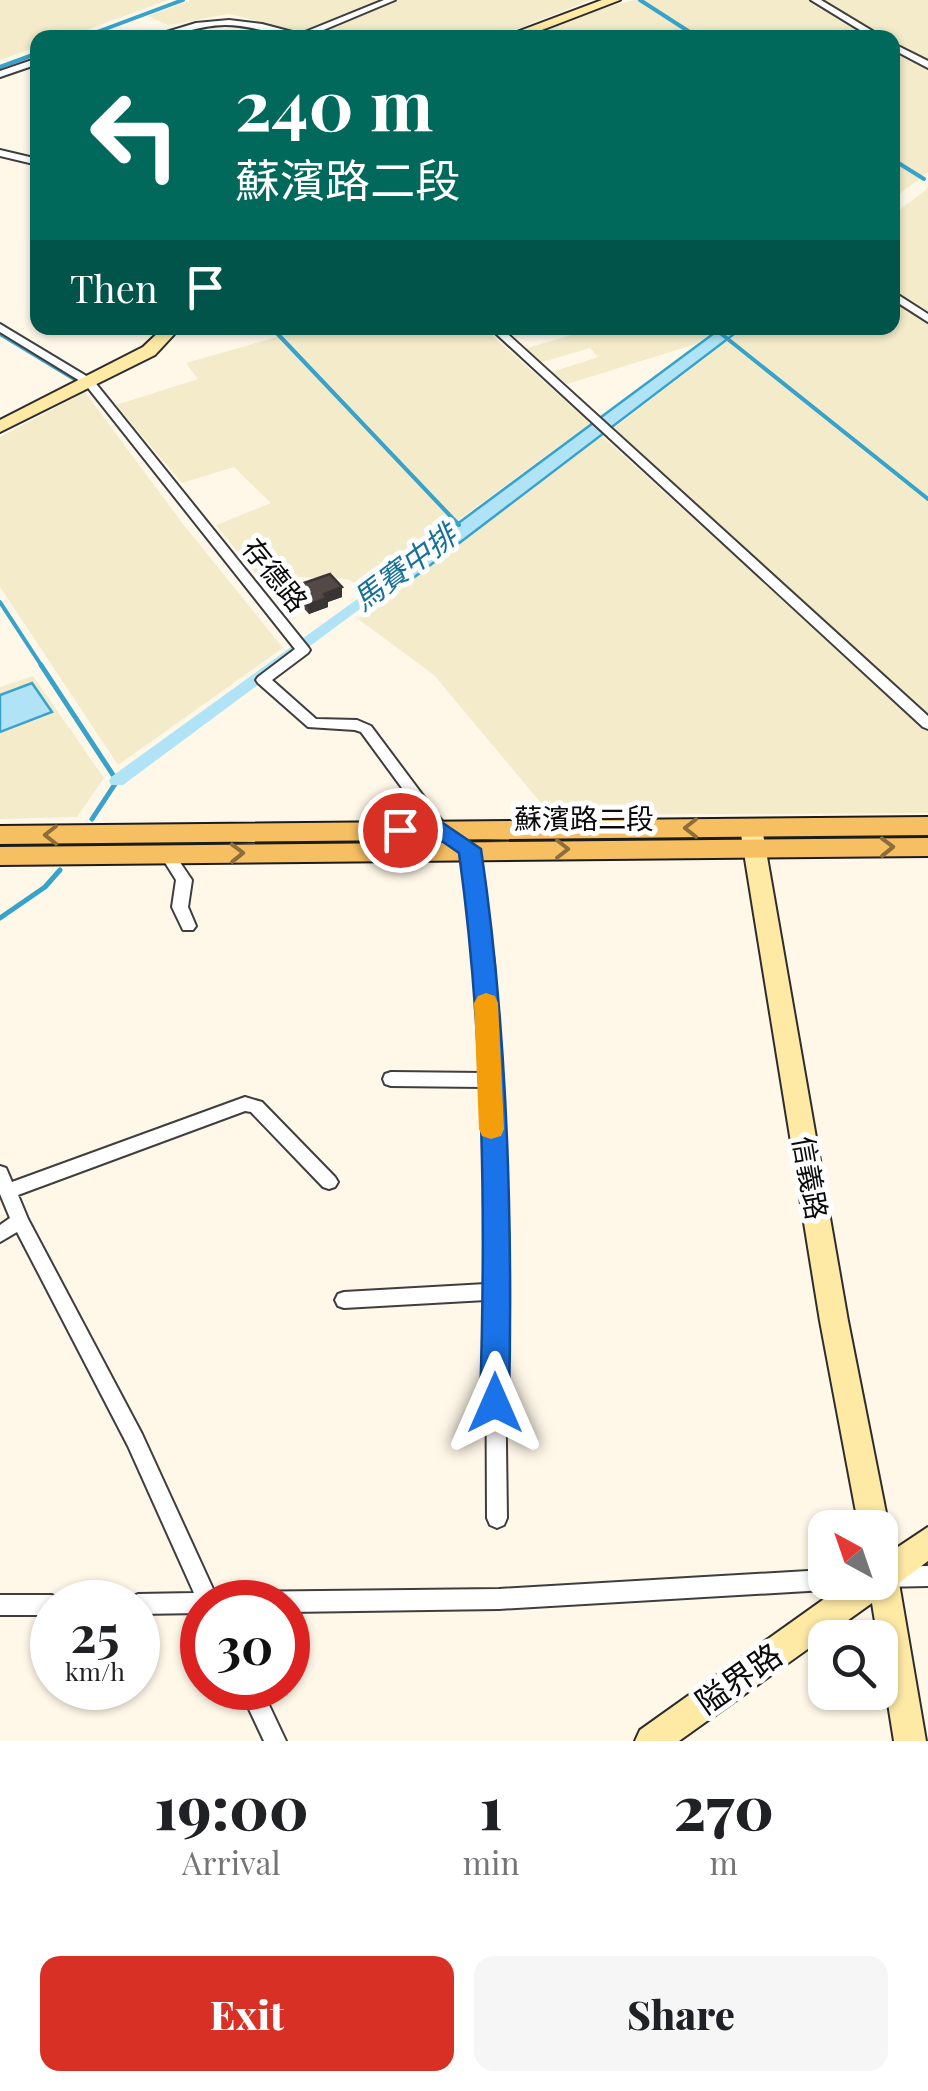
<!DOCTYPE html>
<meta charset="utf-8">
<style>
:root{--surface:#fff;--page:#f6f6f6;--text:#202124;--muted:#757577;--accent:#d93025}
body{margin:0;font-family:"Playfair Display","Noto Sans TC",serif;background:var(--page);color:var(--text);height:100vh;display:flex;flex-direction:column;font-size:38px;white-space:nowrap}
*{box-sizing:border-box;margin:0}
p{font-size:32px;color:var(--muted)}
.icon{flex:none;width:55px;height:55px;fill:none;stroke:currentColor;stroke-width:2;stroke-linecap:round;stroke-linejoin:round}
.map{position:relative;height:1741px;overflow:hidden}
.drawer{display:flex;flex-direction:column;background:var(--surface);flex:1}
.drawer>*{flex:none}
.hud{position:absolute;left:30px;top:30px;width:870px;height:305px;border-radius:20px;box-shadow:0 2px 8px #0004;background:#00695c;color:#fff;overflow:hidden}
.needle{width:65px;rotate:320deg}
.fabs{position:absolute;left:808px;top:1510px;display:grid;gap:20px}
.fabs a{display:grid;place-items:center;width:90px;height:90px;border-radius:20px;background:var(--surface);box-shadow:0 2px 8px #0004;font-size:50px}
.speed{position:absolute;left:30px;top:1580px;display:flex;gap:20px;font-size:50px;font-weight:700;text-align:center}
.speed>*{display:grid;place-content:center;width:130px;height:130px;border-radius:50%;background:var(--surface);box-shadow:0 2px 8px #0004;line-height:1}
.speed small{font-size:25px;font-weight:400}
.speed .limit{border:15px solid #d22;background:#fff;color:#111}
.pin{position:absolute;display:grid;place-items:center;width:85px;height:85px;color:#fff;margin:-42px;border:5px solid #fff;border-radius:50%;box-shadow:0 2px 10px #0007}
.me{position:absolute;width:110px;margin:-55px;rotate:0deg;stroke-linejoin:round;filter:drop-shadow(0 0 8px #0008)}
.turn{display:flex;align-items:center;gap:35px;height:210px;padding:0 40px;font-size:45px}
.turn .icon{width:130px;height:130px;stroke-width:2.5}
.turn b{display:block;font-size:70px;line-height:85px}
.then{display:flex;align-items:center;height:95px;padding:0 40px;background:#0003;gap:20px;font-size:38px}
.eta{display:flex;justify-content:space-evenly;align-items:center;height:170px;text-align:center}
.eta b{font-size:60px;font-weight:800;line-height:70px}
.cta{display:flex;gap:20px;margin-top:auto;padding:20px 40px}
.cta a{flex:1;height:115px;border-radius:20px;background:var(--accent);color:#fff;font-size:40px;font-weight:800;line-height:115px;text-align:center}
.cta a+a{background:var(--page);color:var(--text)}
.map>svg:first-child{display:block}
.farmland{fill:#f3ebca}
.water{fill:#afe3f5;stroke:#37a2ca;stroke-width:2.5}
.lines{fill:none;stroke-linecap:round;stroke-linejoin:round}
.stream-far1{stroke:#37a2ca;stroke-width:4}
.stream{stroke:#37a2ca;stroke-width:5}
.canal{fill:#afe3f5;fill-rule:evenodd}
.street-casing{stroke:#3e3e3e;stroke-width:4}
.secondary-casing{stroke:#2d2d2d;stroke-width:4}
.primary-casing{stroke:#1c1c1c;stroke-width:4}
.street{fill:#fff;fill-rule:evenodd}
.secondary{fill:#fee9a5;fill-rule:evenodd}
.primary{fill:#f6bf61;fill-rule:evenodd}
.wall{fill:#47403d}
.shaded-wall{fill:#3a3432}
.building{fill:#534a47;stroke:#3a3432;stroke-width:2.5}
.oneway{stroke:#8c6e3a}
.route{fill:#1a73e8;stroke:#114b97;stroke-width:2.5}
.slow{fill:#f59e0b}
.labels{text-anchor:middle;stroke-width:10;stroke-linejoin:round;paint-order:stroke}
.street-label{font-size:28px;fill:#0b0b0b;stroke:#fff}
.water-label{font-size:30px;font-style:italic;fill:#177199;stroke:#fff}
.near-street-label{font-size:32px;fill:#0b0b0b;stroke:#fff}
</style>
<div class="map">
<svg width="928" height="1741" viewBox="0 0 928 1741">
<rect width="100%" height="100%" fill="#fff8e9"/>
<!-- farmland -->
<path class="farmland" d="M0,0H168L67,37L38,38L37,47L0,60Z
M192,0H591L494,38L321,37L229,14L168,25L148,16Z
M635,0H928V172L893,199L892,38H519L585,12Z
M928,188V713L610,431L745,328H892L893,215Z
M273,328H484L590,423L365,589L347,579L299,577L267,588L216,525L271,503L234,467L182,483L116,405L198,379L186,363L280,336Z
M595,328H718L696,344L567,384L552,372L598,357L590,348L539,363L524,349Z
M85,392L183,524L283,648L118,765L0,587V437Z
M602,436L928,732V813L551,815L434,675L358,619Z
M33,676L104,778L77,817L0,819V687Z"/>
<!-- water -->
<path class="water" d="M721,328H742L408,582L391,573Z
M32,683L52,712L0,732V695Z"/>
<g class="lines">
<!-- stream-far1 -->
<path class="stream-far1" d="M640,0L699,38
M81,38L183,0
M0,67L38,53
M892,159L924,179
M272,328L459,525
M714,328L928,499
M0,334L81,383
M0,602L43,668"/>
<!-- stream -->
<path class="stream" d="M41,665L117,781L92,819
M0,918L45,887L60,870"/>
<!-- canal -->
<path class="canal" d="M414,558L419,559V565L123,785H111L109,781L111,777Z"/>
<!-- street casing -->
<g class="street-casing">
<path id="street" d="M384,0H395L309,36L311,38C282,38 254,25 225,25C198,25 174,38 147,38L196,23L229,20L262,24L300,34Z
M811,0H821L884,38H873Z
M892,43L928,61V68L892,49Z
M38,58V64L0,77V71Z
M0,150L38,159V165L0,156Z
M892,291L928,314V322L892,299Z
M0,324L93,380L308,647L310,650L308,653L272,680L316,719L357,720L371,726L445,825L476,849L494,962L501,1101L504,1285L507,1291L504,1297L507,1518L504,1525L497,1528L490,1525L487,1518L486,1300L344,1308L338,1306L335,1300L338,1294L344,1292L486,1284L483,1087L391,1086L385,1084L383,1079L385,1074L391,1072L483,1073L477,948L462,852L435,833L361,732L355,730L308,727L258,683L256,680L258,677L295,649L85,384L0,332Z
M490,328H501L928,716V729L923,727Z
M166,848L171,849L192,880L188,907L196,926L193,930H183L172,907L176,880L159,853Z
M245,1097L262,1102L335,1177L338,1182L335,1187L329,1189L323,1187L251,1112L245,1111L18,1195L28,1219L142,1434L219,1602H202V1613L138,1614V1602H128L131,1597L138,1594L194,1593L128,1446L17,1232L0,1242V1225L10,1218L0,1194V1166L6,1168L12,1182Z
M928,1566V1586L880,1587L872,1582H880V1567Z
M825,1570V1582H834L832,1587L825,1590L499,1609L288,1612V1602H230L233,1595L240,1592L499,1589Z
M0,1595H52L59,1598L61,1602H52V1615H0Z
M239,1688H261L286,1741H264Z"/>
</g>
<!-- secondary casing -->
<g class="secondary-casing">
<path id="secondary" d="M602,0H620L521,38H501Z
M163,328H180L155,355L0,432V420L143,347Z
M751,820L762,828L848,1321L889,1528L880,1540V1528H859L820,1321L740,828Z
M928,1527V1561L899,1583L926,1741H894L872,1603L679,1741H635L640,1730L848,1582H880V1545L892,1551Z"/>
</g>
<!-- primary casing -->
<g class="primary-casing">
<path id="primary" d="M928,817V835L0,844V826Z
M928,838V856L0,865V847Z"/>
</g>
<!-- street -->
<use href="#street" class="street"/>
<!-- secondary -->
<use href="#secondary" class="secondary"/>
<!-- primary -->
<use href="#primary" class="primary"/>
</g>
<!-- wall -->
<path class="wall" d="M292,587H342V597L328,602V607L309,614L293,597Z"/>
<!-- shaded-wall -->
<path class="shaded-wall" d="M342,587V597L328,602V607L309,614L308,605L324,594Z"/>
<!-- building -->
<path class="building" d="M330,574L342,587L324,594L327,598L308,605L292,587Z"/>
<!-- one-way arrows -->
<defs><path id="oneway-chevron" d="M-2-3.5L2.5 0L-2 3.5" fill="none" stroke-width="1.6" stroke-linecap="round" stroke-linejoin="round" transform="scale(2.5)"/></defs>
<g class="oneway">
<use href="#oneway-chevron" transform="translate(691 828) rotate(180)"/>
<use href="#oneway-chevron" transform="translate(51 835) rotate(180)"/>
<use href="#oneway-chevron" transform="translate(887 847) rotate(-1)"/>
<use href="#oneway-chevron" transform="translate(562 849)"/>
<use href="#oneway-chevron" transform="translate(237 853) rotate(-1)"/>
</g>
<!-- route -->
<path class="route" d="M440,821L481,849C508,1031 513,1219 509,1403L505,1413L495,1416L485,1413L480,1403C486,1220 484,1034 459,853L436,837L400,838L389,830L400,822Z"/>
<!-- slow -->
<path class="slow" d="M486,993L495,996L498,1003L504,1129L501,1136L491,1139L482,1136L479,1129L474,1003L478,996Z"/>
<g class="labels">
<!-- street labels -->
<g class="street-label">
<text transform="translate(275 575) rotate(51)" y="10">存德路</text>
<text x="584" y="829">蘇濱路二段</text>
<text transform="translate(810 1178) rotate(80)" y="10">信義路</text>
</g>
<!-- water labels -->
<g class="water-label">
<text transform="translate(405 568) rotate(-37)" y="10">馬賽中排</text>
</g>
<!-- near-street labels -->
<g class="near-street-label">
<text transform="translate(739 1679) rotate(-35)" y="11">隘界路</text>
</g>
</g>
</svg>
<div class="fabs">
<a><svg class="needle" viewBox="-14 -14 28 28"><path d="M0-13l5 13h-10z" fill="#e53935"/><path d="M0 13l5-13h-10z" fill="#757577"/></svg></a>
<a><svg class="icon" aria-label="search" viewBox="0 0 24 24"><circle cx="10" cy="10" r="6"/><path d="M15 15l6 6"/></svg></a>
</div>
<div class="speed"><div>25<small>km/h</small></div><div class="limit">30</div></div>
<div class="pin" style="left:400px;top:830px;background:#d93025"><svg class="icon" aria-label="arrive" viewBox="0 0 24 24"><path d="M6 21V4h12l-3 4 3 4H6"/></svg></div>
<svg class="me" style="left:495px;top:1403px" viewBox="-20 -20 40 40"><path d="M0-17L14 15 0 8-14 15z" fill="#1a73e8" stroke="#fff" stroke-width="4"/></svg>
<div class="hud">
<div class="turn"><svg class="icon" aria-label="left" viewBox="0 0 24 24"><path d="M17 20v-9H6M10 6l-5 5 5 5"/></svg><div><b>240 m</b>蘇濱路二段</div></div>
<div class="then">Then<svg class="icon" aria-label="arrive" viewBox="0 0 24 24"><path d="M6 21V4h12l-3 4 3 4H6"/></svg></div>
</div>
</div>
<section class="drawer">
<div class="eta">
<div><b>19:00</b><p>Arrival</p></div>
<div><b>1</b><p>min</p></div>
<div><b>270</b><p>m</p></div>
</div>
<div class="cta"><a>Exit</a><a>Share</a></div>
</section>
